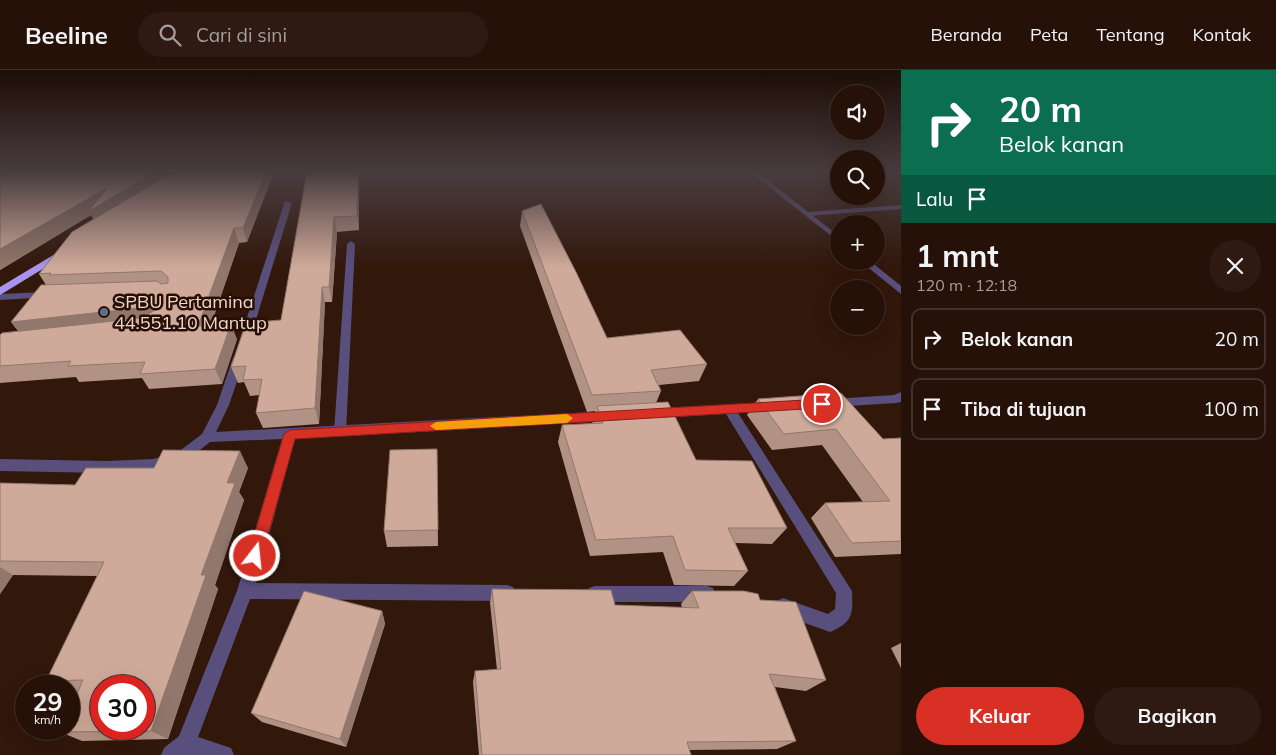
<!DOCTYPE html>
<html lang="id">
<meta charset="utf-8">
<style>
:root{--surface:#261108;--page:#2e1a12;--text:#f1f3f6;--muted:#a49d9c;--line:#423129;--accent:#d93025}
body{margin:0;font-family:Mulish,sans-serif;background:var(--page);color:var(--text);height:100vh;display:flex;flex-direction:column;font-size:19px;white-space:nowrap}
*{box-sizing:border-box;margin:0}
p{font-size:16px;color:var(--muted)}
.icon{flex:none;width:28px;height:28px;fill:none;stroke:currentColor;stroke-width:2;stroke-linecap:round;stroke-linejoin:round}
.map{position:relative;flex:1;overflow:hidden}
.sheet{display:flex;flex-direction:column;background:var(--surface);width:375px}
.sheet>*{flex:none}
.banner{background:#0b6e4f;color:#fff;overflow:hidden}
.controls{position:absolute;left:830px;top:15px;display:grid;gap:10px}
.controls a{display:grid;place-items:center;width:55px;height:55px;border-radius:50%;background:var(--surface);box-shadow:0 5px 20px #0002,0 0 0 1px var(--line);font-size:25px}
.speed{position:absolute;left:15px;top:605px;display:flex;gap:10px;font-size:25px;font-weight:700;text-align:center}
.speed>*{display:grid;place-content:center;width:65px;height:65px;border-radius:50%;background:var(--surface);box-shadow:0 5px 20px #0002,0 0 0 1px var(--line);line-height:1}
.speed small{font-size:12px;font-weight:400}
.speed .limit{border:8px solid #d22;background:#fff;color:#111}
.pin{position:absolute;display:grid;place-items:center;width:42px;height:42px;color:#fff;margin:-21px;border:2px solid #fff;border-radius:50%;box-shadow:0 1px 5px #0007}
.me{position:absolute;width:55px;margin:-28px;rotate:16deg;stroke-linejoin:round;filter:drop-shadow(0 0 4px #0008)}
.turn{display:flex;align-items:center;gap:18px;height:105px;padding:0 15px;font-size:22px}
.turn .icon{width:65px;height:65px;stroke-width:2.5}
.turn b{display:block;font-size:35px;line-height:42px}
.then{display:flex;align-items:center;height:48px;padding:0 15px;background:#0003;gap:10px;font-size:19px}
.round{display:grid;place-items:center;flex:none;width:52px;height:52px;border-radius:26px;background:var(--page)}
.headline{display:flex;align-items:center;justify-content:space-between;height:85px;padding:0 15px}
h1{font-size:30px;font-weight:700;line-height:38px}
.button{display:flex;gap:10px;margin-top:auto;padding:10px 15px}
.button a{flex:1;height:58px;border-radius:30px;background:var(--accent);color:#fff;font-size:20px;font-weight:700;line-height:58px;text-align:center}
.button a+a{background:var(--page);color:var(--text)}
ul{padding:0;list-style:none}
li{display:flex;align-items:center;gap:15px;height:62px;margin:0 10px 8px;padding:0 5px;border:2px solid var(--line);border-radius:10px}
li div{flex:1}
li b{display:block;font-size:19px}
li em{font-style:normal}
header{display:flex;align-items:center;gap:30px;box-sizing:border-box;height:70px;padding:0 25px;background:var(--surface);border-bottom:1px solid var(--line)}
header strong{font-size:24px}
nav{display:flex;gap:28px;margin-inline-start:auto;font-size:18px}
.search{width:350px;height:45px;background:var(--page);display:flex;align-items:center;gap:12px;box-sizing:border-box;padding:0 18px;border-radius:28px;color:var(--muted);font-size:19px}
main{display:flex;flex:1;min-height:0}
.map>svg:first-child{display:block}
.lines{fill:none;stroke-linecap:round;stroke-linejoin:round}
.lane{fill:#594f7c;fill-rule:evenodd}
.street{fill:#594f7c;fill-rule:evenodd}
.highway{fill:#a894ee;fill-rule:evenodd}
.wall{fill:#b29284}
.shaded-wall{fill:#91776c}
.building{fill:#cfaa9a;stroke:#91776c;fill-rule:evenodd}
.route{fill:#d93025;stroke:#8d1f18}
.slow{fill:#f59e0b}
.service-dot{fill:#5c6f8a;stroke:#280e03;stroke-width:2}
.labels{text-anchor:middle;stroke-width:5;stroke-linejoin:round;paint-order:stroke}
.poi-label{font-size:18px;fill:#ebd8d0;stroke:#280e03;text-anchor:start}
</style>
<header>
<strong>Beeline</strong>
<div class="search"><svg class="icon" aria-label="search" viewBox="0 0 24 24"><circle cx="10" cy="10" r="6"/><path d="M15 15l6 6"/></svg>Cari di sini</div>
<nav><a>Beranda</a><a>Peta</a><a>Tentang</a><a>Kontak</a></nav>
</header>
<main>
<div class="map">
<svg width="901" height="685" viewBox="0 0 901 685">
<rect width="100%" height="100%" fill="#32170b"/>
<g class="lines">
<!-- lane -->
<path class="lane" d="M901,135V139L807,146L803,144L807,142Z
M351,171L355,174L346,362L345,365H335L334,362L347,174Z
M47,222L52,225L50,227L0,230V224Z"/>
<!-- street -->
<path class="street" d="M750,102H757L839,166V172Z
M285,131L292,133L250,269L245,272L241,271L240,269Z
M860,191H870L901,216V224Z
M239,284L245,288L229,335L216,362L611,341L615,343L617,346L615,349L611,351L295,369L256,513L507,515L513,517L515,523L513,529L507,531L250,529L198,667L231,678L234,685H161L164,678L179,666L237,521L282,369L210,372L186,391L153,399L107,403L0,401V389L107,391L153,389L177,383L202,364L217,335L233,288Z
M901,322V332L896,333L833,337L827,333L833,329L894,325Z
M768,333L772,334L774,337L772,340L738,343L852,521C853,544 853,552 830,562L777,543L774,537L777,531L783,528L828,544L835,539L836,523L726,344L656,348L652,346L650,343L652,340L656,338Z
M595,516H707L713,518L715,524L713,530L707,532H595L589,530L587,524L589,518Z"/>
<!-- highway -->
<path class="highway" d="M65,178L69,179L70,181L69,183L0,225V217Z"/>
</g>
<!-- wall -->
<path class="wall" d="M0,102H274L247,172L239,173L211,255L237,269L222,314L149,319L142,308L79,312L76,307L0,313V265L18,261L11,252L46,215L39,204L94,149L91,145L0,200Z
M307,102H359V160L337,162L332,232H325L319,354L263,358L256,343L260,325L250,326L244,312L238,313L231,297L281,250Z
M522,141L607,268L707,294L699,311L659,315L661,321L656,333L696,390L787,458L772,474L735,473L748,501L734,516L674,515L663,482L590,486L558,372L562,355L592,354L595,341L587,342L520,156Z
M758,329L883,369L901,368V484L835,487L811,448L825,433L863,432L822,375L772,380L747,345Z
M437,379L438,476L387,477L384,461Z
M154,398H248L239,422L244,430L215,515L218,519L168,669L82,671L60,662L77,622H69V616H55L46,611L97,506L13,505L0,524V413L75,415Z
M492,519L615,535L682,538L681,534L692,521L760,530L826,610L806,621L775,617L796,671L777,679L689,680L691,685H479L473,612L475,601L497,600L490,533Z
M382,541L385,554L346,677L262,652L251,643Z
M901,573V598L891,578Z"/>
<!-- shaded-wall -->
<path class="shaded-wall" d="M155,102H181L96,155L91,145L0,200V179L107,118Z
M266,102H274L247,172L243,158Z
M358,102H359V160L357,146Z
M334,147L337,162L332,232L329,217Z
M234,158L239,173L205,272L198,256Z
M322,217L325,232L319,354L315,338Z
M150,233L158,248L23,267L11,252Z
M231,254L237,269L222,314L215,299Z
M240,381L248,398L239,422L244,430L215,515L218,519L168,669L151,661L201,505L227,413Z
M0,497L13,505L0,524Z
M382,541L385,554L346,677L340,669Z"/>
<!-- building -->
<path class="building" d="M0,102H155L89,141L107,118L0,179Z
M173,102H266L243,158H234L198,256L231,254L215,299L140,304L145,292L68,296L71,291L0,296V265L2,263L142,248L157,239V236L150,233L139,238L11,252L41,215L157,211L161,214L168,213V207L161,201L49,205L51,203L39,204L72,162Z
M307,102H358L357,146L334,147L329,217H322L315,338L256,343L262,309L243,310L246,296L231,297L246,253L281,250Z
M541,134L576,202L607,268L680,260L707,294L651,300L661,321L592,325L522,141Z
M841,323L883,369L901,368V471L852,473L825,433L890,431L836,359L784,364L758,329Z
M668,332L696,390L752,391L787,458H728L748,501L685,500L673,466L596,470L562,355L603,353L597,336Z
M437,379L438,460L384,461L390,380Z
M163,380L240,381L227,413H235L201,505H206L151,661L60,662L61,659H69V642L83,610L46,611L104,492L0,491V413L75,415L86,398H154ZM101,616H144V659H101Z
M492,519L611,520L615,535L699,538L692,521H744L758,524L760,530L796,532L826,610L769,604L796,671L687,672L691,685H482L475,601L501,599Z
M304,521L382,541L340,669L251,643Z"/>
<!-- sky -->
<linearGradient id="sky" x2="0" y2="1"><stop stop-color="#1c0d06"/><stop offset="0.52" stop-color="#493c3f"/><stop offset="1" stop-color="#493c3f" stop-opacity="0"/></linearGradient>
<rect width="901" height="198" fill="url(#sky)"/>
<!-- route -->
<path class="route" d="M822,329L827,334L822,338L295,369L262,486L260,491L255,493L250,491L248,486L284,364L290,360Z"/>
<!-- slow -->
<path class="slow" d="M567,344L573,348L567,353L436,360L430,356L436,352Z"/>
<!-- markers -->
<circle class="service-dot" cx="104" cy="242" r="5"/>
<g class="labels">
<!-- poi labels -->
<g class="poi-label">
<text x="114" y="238">SPBU Pertamina<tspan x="114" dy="21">44.551.10 Mantup</tspan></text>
</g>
</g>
</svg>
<div class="controls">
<a><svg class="icon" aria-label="sound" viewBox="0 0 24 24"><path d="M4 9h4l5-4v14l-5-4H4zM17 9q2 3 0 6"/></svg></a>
<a><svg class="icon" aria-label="search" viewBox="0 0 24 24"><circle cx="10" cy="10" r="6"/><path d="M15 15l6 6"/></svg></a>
<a>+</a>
<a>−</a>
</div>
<div class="speed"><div>29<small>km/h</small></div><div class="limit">30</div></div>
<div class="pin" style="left:822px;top:334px;background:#d93025"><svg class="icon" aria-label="arrive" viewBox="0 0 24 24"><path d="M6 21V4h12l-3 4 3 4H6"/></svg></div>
<svg class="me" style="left:255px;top:486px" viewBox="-20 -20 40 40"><circle r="17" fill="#d93025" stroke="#fff" stroke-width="3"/><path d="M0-11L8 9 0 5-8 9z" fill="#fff"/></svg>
</div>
<section class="sheet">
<div class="banner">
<div class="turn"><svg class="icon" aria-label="right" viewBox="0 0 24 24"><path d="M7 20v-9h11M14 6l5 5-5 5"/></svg><div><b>20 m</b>Belok kanan</div></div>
<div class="then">Lalu<svg class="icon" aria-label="arrive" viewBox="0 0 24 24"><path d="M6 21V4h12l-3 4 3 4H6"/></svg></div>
</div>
<div class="headline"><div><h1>1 mnt</h1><p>120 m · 12:18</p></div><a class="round"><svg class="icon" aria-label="close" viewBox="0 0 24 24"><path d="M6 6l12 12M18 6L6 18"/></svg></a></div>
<ul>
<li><svg class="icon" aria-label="right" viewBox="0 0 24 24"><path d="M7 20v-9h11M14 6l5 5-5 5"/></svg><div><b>Belok kanan</b></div><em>20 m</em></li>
<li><svg class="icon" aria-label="arrive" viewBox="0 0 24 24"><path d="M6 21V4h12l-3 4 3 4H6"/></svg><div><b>Tiba di tujuan</b></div><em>100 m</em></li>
</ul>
<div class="button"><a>Keluar</a><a>Bagikan</a></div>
</section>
</main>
